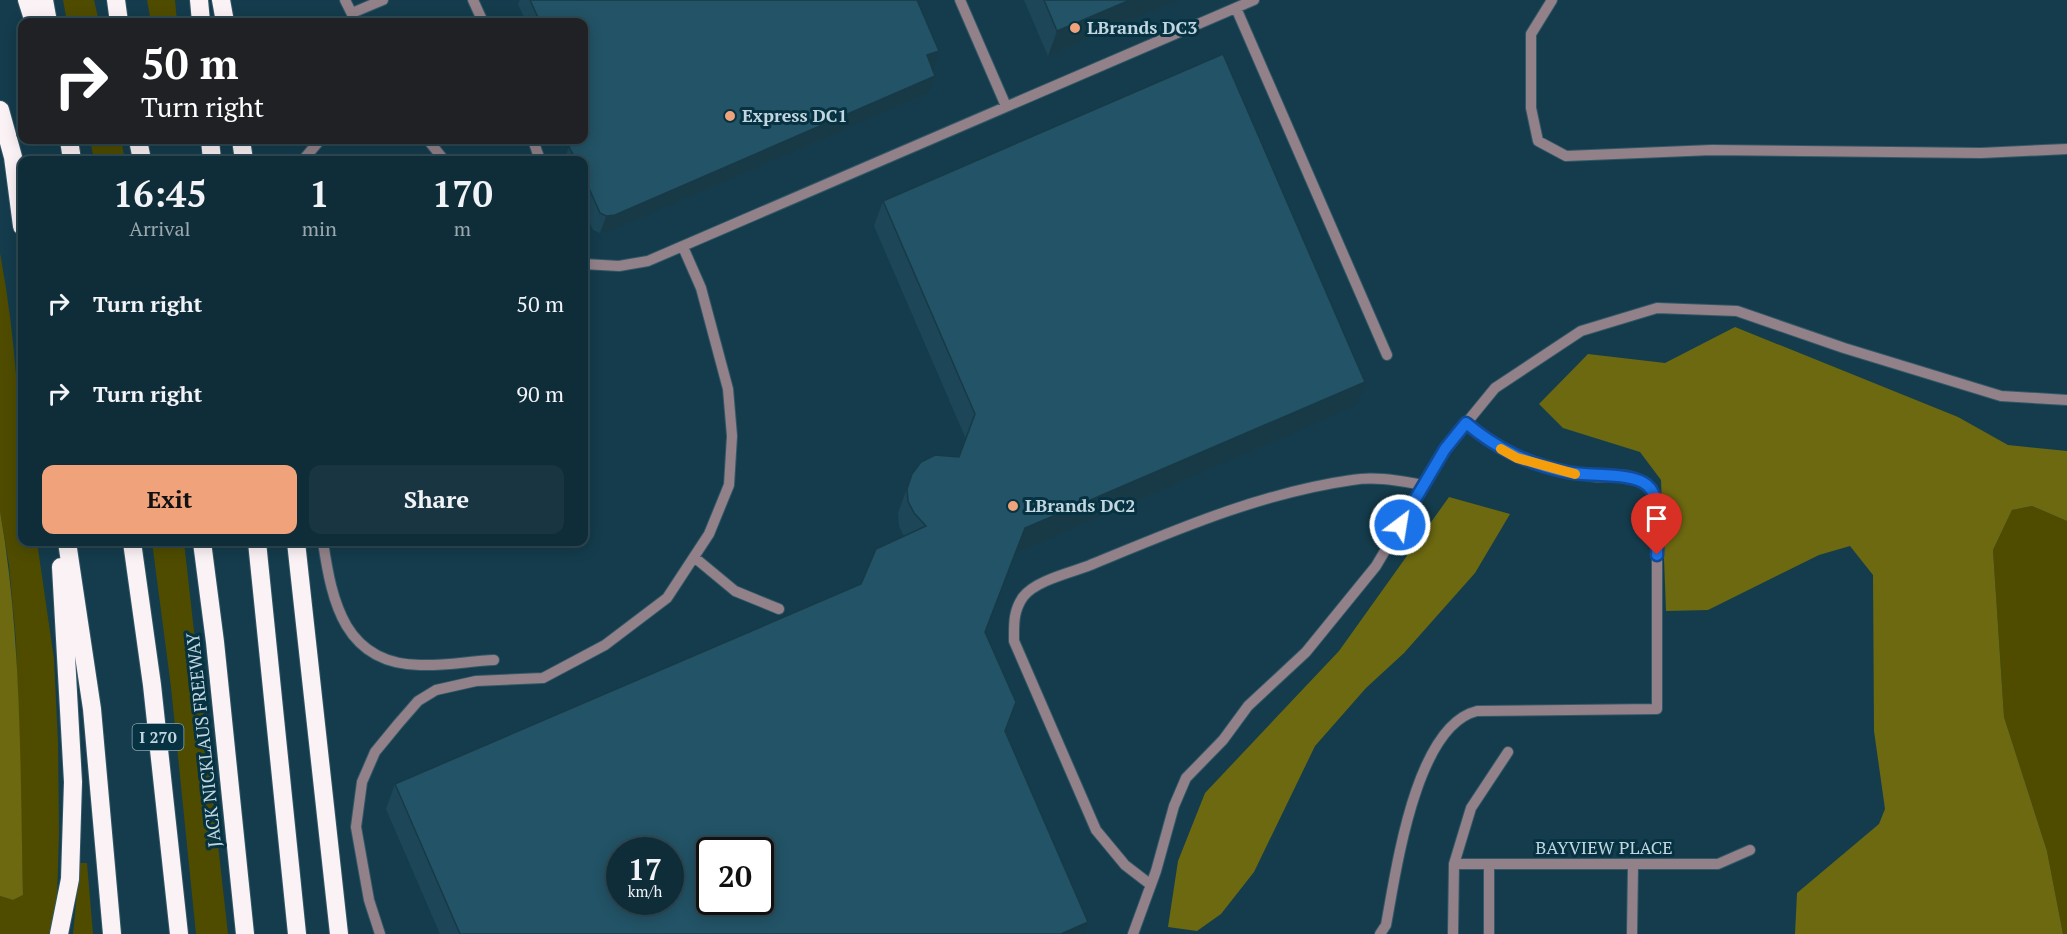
<!DOCTYPE html>
<style>
:root{--surface:#0f2d39;--page:#183541;--text:#f1f3f6;--muted:#9ba8ae;--line:#2f4953;--accent:#f0a27a}
body{margin:0;font-family:"PT Serif",serif;background:var(--page);color:var(--text);height:100vh;display:flex;flex-direction:column;font-size:22px;white-space:nowrap}
*{box-sizing:border-box;margin:0}
p{font-size:20px;color:var(--muted)}
.icon{flex:none;width:33px;height:33px;fill:none;stroke:currentColor;stroke-width:2;stroke-linecap:round;stroke-linejoin:round}
.map{position:relative;flex:1;overflow:hidden}
.details{position:absolute;left:18px;top:156px;width:570px;height:390px;display:flex;flex-direction:column;background:var(--surface);border-radius:12px;box-shadow:0 3px 15px #0003,0 0 0 2px var(--line)}
.details>*{flex:none}
.banner{position:absolute;left:18px;top:18px;width:570px;height:126px;border-radius:12px;box-shadow:0 3px 15px #0003,0 0 0 2px var(--line);background:#202124;color:#fff;overflow:hidden}
.speed{position:absolute;left:606px;top:837px;display:flex;gap:12px;font-size:30px;font-weight:700;text-align:center}
.speed>*{display:grid;place-content:center;width:78px;height:78px;border-radius:50%;background:var(--surface);box-shadow:0 3px 15px #0003,0 0 0 2px var(--line);line-height:1}
.speed small{font-size:15px;font-weight:400}
.speed .limit{border:3px solid #111;border-radius:9px;background:#fff;color:#111}
.pin{position:absolute;display:grid;place-items:center;width:51px;height:51px;color:#fff;margin:-62px -26px;border-radius:50% 50% 50% 0;rotate:-45deg;box-shadow:0 0 6px #0007}
.pin .icon{rotate:45deg}
.me{position:absolute;width:66px;margin:-33px;rotate:31deg;stroke-linejoin:round;filter:drop-shadow(0 0 4px #0008)}
.turn{display:flex;align-items:center;gap:21px;height:126px;padding:0 24px;font-size:27px}
.turn .icon{width:78px;height:78px;stroke-width:2.5}
.turn b{display:block;font-size:42px;line-height:51px}
.eta{display:flex;justify-content:space-evenly;align-items:center;height:102px;text-align:center}
.eta b{font-size:36px;font-weight:700;line-height:42px}
.cta{display:flex;gap:12px;margin-top:auto;padding:12px 24px}
.cta a{flex:1;height:69px;border-radius:12px;background:var(--accent);color:#111;font-size:24px;font-weight:700;line-height:69px;text-align:center}
.cta a+a{background:var(--page);color:var(--text)}
ul{padding:0;list-style:none}
li{display:flex;align-items:center;gap:18px;height:90px;padding:0 24px}
li div{flex:1}
li b{display:block;font-size:22px}
li em{font-style:normal}
.map>svg:first-child{display:block}
.green{fill:#4f4c00}
.forest{fill:#6c6910}
.lines{fill:none;stroke-linecap:round;stroke-linejoin:round}
.minor-casing{stroke:#335867;stroke-width:12}
.highway-casing{stroke:#335867;stroke-width:20}
.minor{stroke:#928189;stroke-width:10}
.highway{stroke:#fbf2f6;stroke-width:18}
.wall{fill:#1d4758}
.shaded-wall{fill:#183a47}
.building{fill:#225366;stroke:#183a47;stroke-width:1.5;fill-rule:evenodd}
.route-casing{stroke:#114b97;stroke-width:15}
.route{stroke:#1a73e8;stroke-width:10}
.slow{stroke:#f59e0b;stroke-width:10}
.poi-dot{fill:#f0a27a;stroke:#073241;stroke-width:2}
.labels{text-anchor:middle;stroke-width:6;stroke-linejoin:round;paint-order:stroke}
.shield{fill:#073241;stroke:#89a5b0;stroke-width:1.5}
.shield-label{font-size:16px;font-weight:bold;fill:#c1d6e0}
.poi-label{font-size:18px;font-weight:bold;fill:#c1d6e0;stroke:#073241;text-anchor:start}
.street-label{font-size:18px;fill:#c1d6e0;stroke:#073241}
</style>
<div class="map">
<svg width="2067" height="934" viewBox="0 0 2067 934">
<rect width="100%" height="100%" fill="#143c4c"/>
<!-- green -->
<path class="green" d="M63,0H94L99,22H67Z
M147,0H175L177,22H151Z
M90,140H121L125,160H94Z
M0,253C18,349 22,444 22,542H37L54,659L58,743L59,832L56,934H0V896L13,900L23,895L16,641L9,565L0,511Z
M2032,506L2067,521V934H2063L2047,851L2004,717L1993,550L2012,510Z
M152,542H184L228,934H196L171,687Z
M80,863H87L93,934H73Z"/>
<!-- forest -->
<path class="forest" d="M1735,327L1958,417L2008,445L2067,451V521L2032,506L2012,510L1993,550L2004,717L2047,851L2063,934H1795L1797,893L1879,824L1885,809L1874,731L1873,575L1850,546L1819,555L1708,610L1666,611L1661,480L1640,452L1563,428L1539,404L1588,354L1665,363Z
M1449,497L1510,514L1475,573L1404,653L1366,688L1315,746L1254,872L1221,914L1197,931L1168,927L1178,861L1205,793L1339,651Z
M0,511C22,637 20,767 23,895L13,900L0,896Z"/>
<g class="lines">
<!-- minor casing -->
<g class="minor-casing">
<path id="minor" d="M345,0L356,22
M473,0L483,22
M960,0L1006,106
M1552,0L1531,34V108L1538,141L1566,156L1712,150L1981,153L2067,149
M1236,8L1387,355
M352,13L383,0
M428,140L444,160
M533,140L540,160
M303,160L320,140
M584,264L619,266L648,261L1254,0
M323,542C332,603 345,664 420,665C445,666 470,661 494,660
M694,557L735,591L779,609
M1454,864H1718L1750,850
M1489,865V934
M1151,885L1125,865L1096,830L1014,641C1014,625 1013,611 1023,597C1035,581 1069,573 1088,566C1173,531 1260,493 1352,480C1376,476 1399,481 1424,485
M380,934L369,900L356,827L362,782L375,752L398,724L418,701L436,690L476,681L543,678L605,645L667,598L709,534L729,485L732,436L728,389L701,288L683,247
M1133,934L1156,871L1174,806L1186,778L1223,740L1248,706L1306,652L1376,566L1445,449L1495,388L1581,331L1657,308L1737,311L1844,348L2001,396L2067,400
M1380,934L1386,925C1396,872 1415,726 1477,711L1657,709V499C1650,489 1642,479 1629,476C1619,473 1607,478 1597,477C1543,469 1508,458 1466,423
M1453,934L1454,864L1471,808L1508,752
M1632,934L1633,866"/>
</g>
<!-- highway casing -->
<g class="highway-casing">
<path id="highway" d="M27,0L34,22
M44,0L48,22
M116,0L119,22
M199,0L201,22
M221,0L225,22
M0,110L13,157L22,226
M69,140L72,160
M138,140L142,160
M210,140L212,160
M241,140L244,160
M67,542L92,709L112,934
M132,542L152,685L179,934
M202,542L215,642L245,934
M257,542L297,934
M296,542L339,934
M59,934L70,879L73,782L61,567"/>
</g>
<!-- minor -->
<use href="#minor" class="minor"/>
<!-- highway -->
<use href="#highway" class="highway"/>
</g>
<!-- wall -->
<path class="wall" d="M520,0H917L933,68H932L935,76L929,93L609,232L600,233L593,230L584,208V160H564L569,147L584,140V22H526L518,4Z
M1024,0H1178L1048,56Z
M883,201L1356,406L1016,553L985,632L1006,731L1084,934H440L386,809L395,784L861,584L904,536L899,526L898,513L912,474L959,457L966,439L874,226Z"/>
<!-- shaded-wall -->
<path class="shaded-wall" d="M1130,0H1178L1048,56L1057,31Z
M939,51L933,68L921,72L927,55Z
M935,76L929,93L609,232L600,233L606,216Z
M1365,382L1356,406L1016,553L976,656L1025,528Z
M1088,922L1084,934H1061Z"/>
<!-- building -->
<path class="building" d="M530,0H917L939,51L927,55L935,76L615,215L606,216L600,213L584,177V160H576L569,147L573,140H584V22H540Z
M1044,0H1130L1057,31Z
M1223,54L1365,382L1025,528L985,632L1016,702L1005,731L1088,922L1061,934H460L395,784L861,584L876,549L926,526L914,513L908,501L907,489L912,474L921,462L935,455L959,457L975,414L883,201ZM620,850H670V902H620ZM710,850H760V902H710Z"/>
<g class="lines">
<!-- route casing -->
<g class="route-casing">
<path id="route" d="M1400,525L1445,449L1466,423C1497,449 1528,464 1567,472C1590,477 1632,472 1647,485C1664,499 1657,535 1657,555"/>
</g>
<!-- route -->
<use href="#route" class="route"/>
<!-- slow -->
<path class="slow" d="M1501,449L1517,458L1575,474"/>
</g>
<!-- markers -->
<g class="poi-dot">
<circle cx="1075" cy="28" r="6"/>
<circle cx="730" cy="116" r="6"/>
<circle cx="1013" cy="506" r="6"/>
</g>
<g class="labels">
<!-- shield labels -->
<rect class="shield" x="132.5" y="724" width="51" height="26" rx="4.5"/>
<g class="shield-label">
<text x="158" y="743">I 270</text>
</g>
<!-- poi labels -->
<g class="poi-label">
<text x="1087" y="34">LBrands DC3</text>
<text x="742" y="122">Express DC1</text>
<text x="1025" y="512">LBrands DC2</text>
</g>
<!-- street labels -->
<g class="street-label">
<text transform="translate(204 740) rotate(-96)" y="6">JACK NICKLAUS FREEWAY</text>
<text x="1604" y="854">BAYVIEW PLACE</text>
</g>
</g>
</svg>
<div class="speed"><div>17<small>km/h</small></div><div class="limit">20</div></div>
<div class="pin" style="left:1657px;top:555px;background:#d93025"><svg class="icon" aria-label="arrive" viewBox="0 0 24 24"><path d="M6 21V4h12l-3 4 3 4H6"/></svg></div>
<svg class="me" style="left:1400px;top:525px" viewBox="-20 -20 40 40"><circle r="17" fill="#1a73e8" stroke="#fff" stroke-width="3"/><path d="M0-11L8 9 0 5-8 9z" fill="#fff"/></svg>
<div class="banner">
<div class="turn"><svg class="icon" aria-label="right" viewBox="0 0 24 24"><path d="M7 20v-9h11M14 6l5 5-5 5"/></svg><div><b>50 m</b>Turn right</div></div>
</div>
<section class="details">
<div class="eta">
<div><b>16:45</b><p>Arrival</p></div>
<div><b>1</b><p>min</p></div>
<div><b>170</b><p>m</p></div>
</div>
<ul>
<li><svg class="icon" aria-label="right" viewBox="0 0 24 24"><path d="M7 20v-9h11M14 6l5 5-5 5"/></svg><div><b>Turn right</b></div><em>50 m</em></li>
<li><svg class="icon" aria-label="right" viewBox="0 0 24 24"><path d="M7 20v-9h11M14 6l5 5-5 5"/></svg><div><b>Turn right</b></div><em>90 m</em></li>
</ul>
<div class="cta"><a>Exit</a><a>Share</a></div>
</section>
</div>
